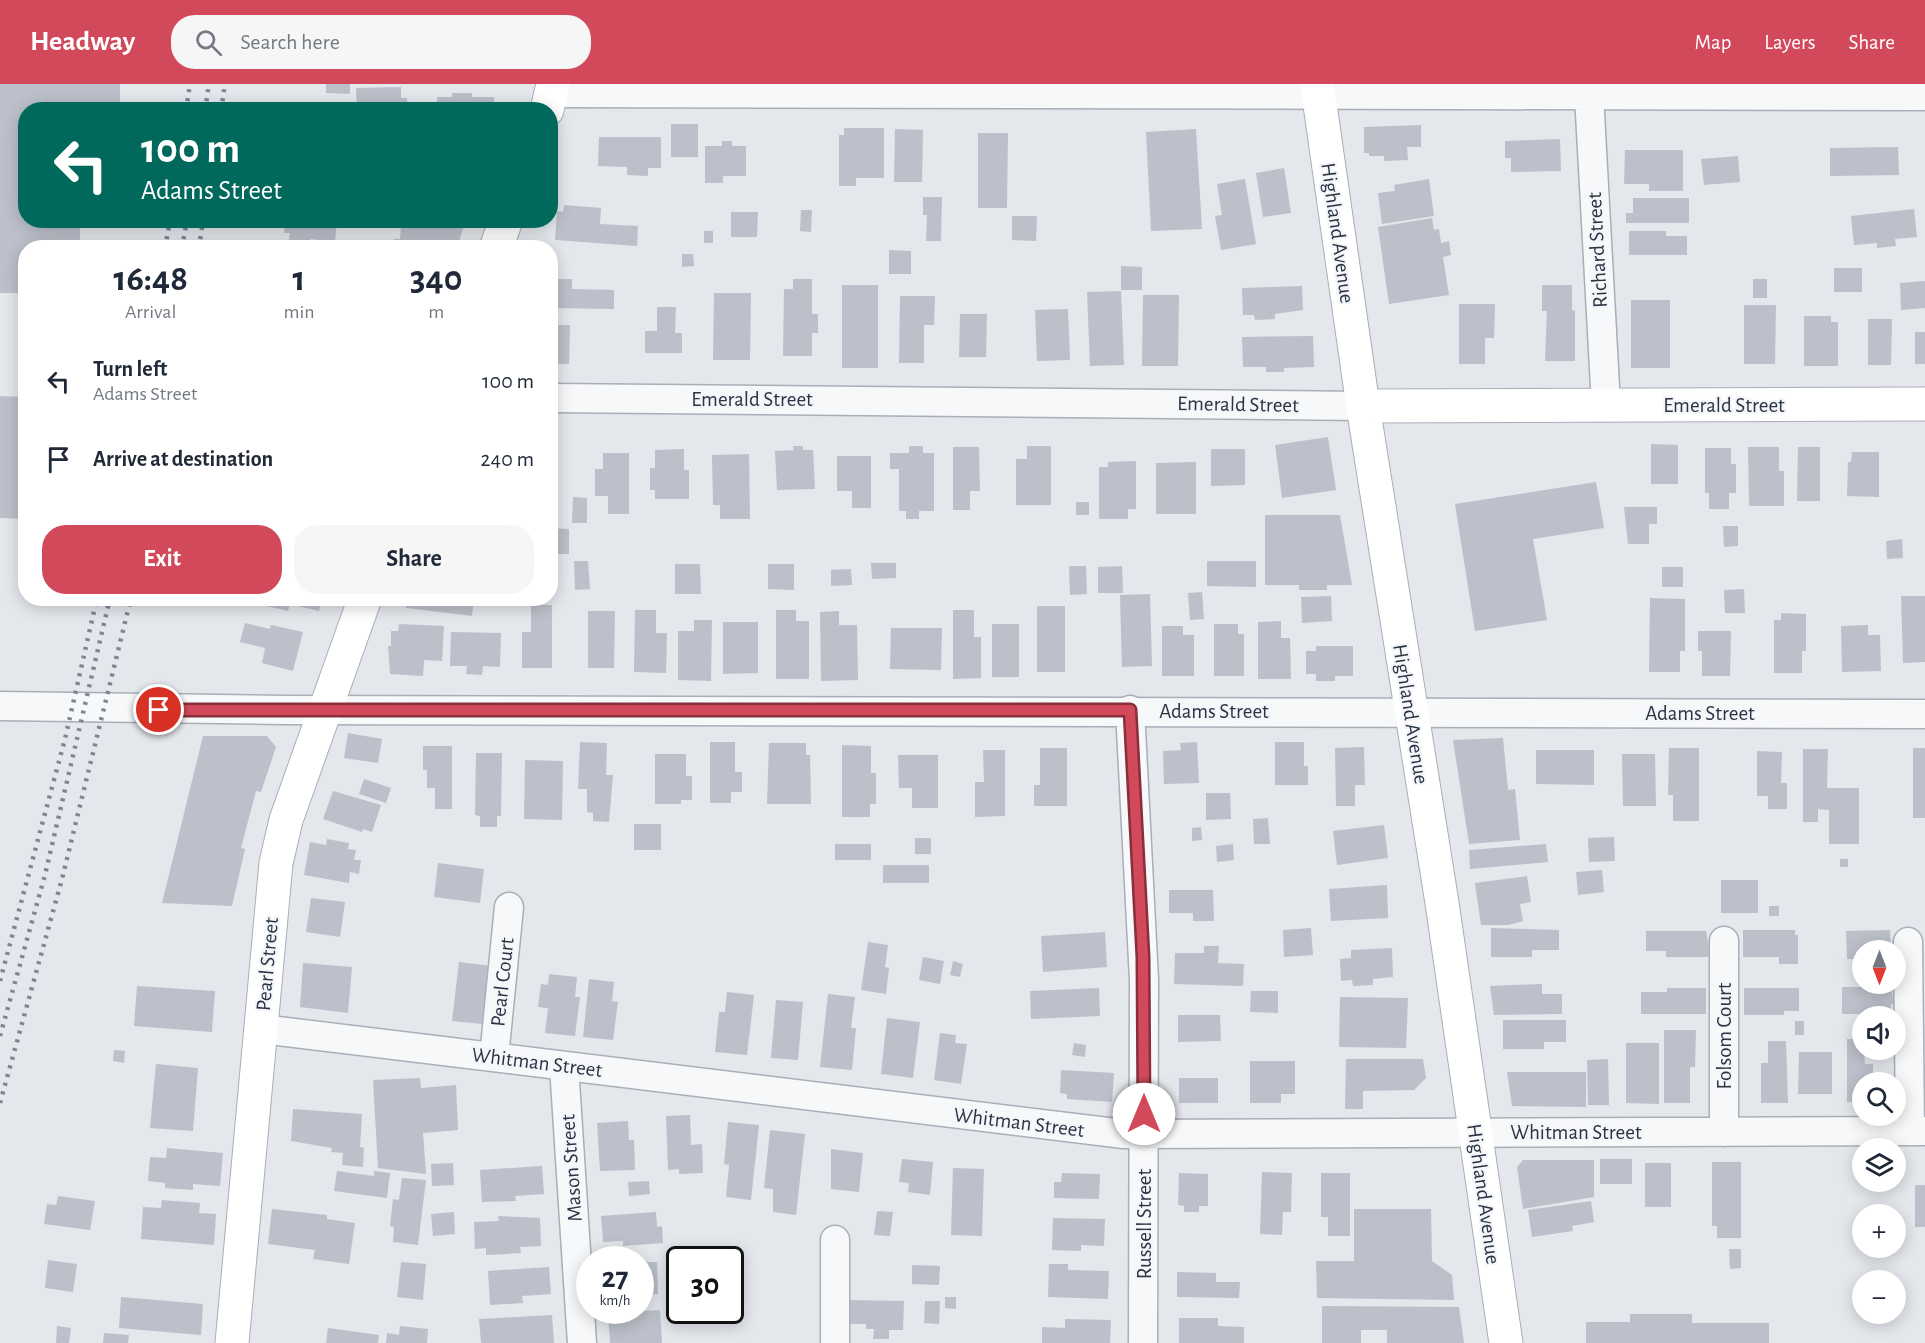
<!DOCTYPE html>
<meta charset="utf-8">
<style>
:root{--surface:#fff;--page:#f6f6f7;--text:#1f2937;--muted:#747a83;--accent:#d1495b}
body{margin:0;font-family:"Alegreya Sans",sans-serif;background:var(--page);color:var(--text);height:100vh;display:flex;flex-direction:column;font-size:22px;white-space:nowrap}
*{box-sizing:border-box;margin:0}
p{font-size:20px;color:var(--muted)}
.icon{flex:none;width:33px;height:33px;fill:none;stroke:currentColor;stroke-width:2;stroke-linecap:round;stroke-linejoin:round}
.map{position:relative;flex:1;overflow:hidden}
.details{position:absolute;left:18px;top:156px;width:540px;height:366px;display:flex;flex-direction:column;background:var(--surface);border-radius:24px;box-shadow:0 3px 15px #0003}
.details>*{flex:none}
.banner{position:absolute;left:18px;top:18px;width:540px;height:126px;border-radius:24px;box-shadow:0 3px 15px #0003;background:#00695c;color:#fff;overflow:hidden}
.needle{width:39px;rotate:180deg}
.controls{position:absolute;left:1852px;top:856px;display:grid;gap:12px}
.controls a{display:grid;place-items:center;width:54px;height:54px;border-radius:50%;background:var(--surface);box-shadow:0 3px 15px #0003;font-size:30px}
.speed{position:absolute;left:576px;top:1162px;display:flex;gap:12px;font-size:30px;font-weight:700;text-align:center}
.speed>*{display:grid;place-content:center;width:78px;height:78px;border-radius:50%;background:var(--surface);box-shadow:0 3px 15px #0003;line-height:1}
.speed small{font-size:15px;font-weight:400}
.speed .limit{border:3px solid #111;border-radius:9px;background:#fff;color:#111}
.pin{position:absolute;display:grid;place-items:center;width:51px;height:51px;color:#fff;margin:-26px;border:3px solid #fff;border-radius:50%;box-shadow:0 2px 6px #0007}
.me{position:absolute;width:66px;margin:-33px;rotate:0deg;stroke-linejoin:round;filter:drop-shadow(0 0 4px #0008)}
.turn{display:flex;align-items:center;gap:21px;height:126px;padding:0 24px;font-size:27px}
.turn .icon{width:78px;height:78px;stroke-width:2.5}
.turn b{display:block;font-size:42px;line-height:51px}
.eta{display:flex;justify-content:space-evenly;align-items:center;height:102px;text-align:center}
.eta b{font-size:36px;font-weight:700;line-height:42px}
.action{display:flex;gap:12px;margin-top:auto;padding:12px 24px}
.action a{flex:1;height:69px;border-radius:24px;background:var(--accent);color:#fff;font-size:24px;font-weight:700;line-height:69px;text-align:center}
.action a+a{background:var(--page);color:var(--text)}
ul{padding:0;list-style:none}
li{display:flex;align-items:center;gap:18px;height:78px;padding:0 24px}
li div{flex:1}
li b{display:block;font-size:22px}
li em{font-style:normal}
header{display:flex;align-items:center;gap:36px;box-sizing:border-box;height:84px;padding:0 30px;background:var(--accent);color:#fff}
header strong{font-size:28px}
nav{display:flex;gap:33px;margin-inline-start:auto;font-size:21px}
.search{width:420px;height:54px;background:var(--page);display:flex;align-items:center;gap:15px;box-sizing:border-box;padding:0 21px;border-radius:24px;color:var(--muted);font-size:22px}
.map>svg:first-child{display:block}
.building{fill:#bbc0ca}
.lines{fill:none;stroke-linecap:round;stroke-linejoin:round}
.street-casing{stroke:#a9aeb7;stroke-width:31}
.secondary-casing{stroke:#a9aeb7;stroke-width:35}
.street{stroke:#f7f8fa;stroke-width:28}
.secondary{stroke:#fff;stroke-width:33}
.rail{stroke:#7d8696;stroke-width:4.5;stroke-dasharray:3 6;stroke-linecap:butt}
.route-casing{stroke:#882f3b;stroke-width:15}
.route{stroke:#d1495b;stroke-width:10}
.labels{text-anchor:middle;stroke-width:4.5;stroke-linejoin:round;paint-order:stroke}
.street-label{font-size:21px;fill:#2b3445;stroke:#f4f6f9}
</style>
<header>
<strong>Headway</strong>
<div class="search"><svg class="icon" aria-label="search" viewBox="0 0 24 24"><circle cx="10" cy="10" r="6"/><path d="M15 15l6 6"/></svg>Search here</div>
<nav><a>Map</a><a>Layers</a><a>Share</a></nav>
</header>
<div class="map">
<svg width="1925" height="1259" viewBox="0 0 1925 1259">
<rect width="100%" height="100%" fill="#e4e7ec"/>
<!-- building -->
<path class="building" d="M0,0H120V26H26V136H80V164H26V209H0Z
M326,0H350V10L326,9Z
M401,3V14H407L408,26H357L356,4Z
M452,9H472V13H494V26H437V13H452Z
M671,40H698V73H671Z
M1421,41V63H1407L1408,76L1384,77V72H1369V69H1364V43Z
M844,44H884V94H856V102H839V51H844Z
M895,45L923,46L922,98H894Z
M1196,45L1202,145L1151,147L1146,48Z
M978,49H1008L1007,124H978Z
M599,53H661V84H648V92L627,91V83L598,82Z
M1560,55L1561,87L1511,88V74H1505V57Z
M722,57H732V62H746V92H723V99H705V62H722Z
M1898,63L1899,91L1830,92V64Z
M1625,66H1683V107H1649V100H1624Z
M1738,72L1740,98L1704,101L1701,75Z
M1284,84L1291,129L1263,133L1256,89Z
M1245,95L1256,160L1221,166L1215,132L1222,131L1217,100Z
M1429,95L1434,132L1382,140L1378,109L1395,107L1394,101Z
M923,113H942L941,157H926L927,131H923Z
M1633,114H1689V139H1626V129H1633Z
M564,121L601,124L600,140L638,142L637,162L555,156L557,127L563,128Z
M1914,125L1917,153L1895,155L1896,162L1877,164V159L1854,161L1851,132Z
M801,126H812L811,148L800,147Z
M731,128H758L757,153H731Z
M1012,132H1037L1036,157L1012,156Z
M1432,134L1434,146L1439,145L1441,159L1449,157L1451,171L1443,173L1449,211L1389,220L1378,143Z
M285,136H337L335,158L310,155L309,164L288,162L290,149H284Z
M401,142H464L457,164H392L394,155H400Z
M704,147H713V159H704Z
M1629,147H1666V152H1687V171H1629Z
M889,166L911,167V190H889Z
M682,170H693L694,182L682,183Z
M1121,182L1142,183V206H1121Z
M1834,184H1862V208H1834Z
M550,195H572V205L614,206V225L550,224Z
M793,195H812V230H818V249H812V272H783L784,205H793Z
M1753,195H1767V214H1753Z
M1925,197V224L1901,226L1900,199Z
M842,201H878V284H842Z
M1542,201H1572V226L1575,227V277H1545L1547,227H1542Z
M1302,202L1303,226L1275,230V235L1255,236L1254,231H1243L1242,204Z
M1121,207L1124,281L1090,282L1087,208Z
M714,209H751L750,276H713Z
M1143,211H1179L1178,282H1142Z
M900,212H935L934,241H924V279H899Z
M1631,216H1670V284H1631Z
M1459,220H1495L1494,254H1485V280H1459Z
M1744,221H1776L1775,280H1744Z
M657,223H676L675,249H682V269H645V247H657Z
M1068,225L1070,276L1037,277L1035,226Z
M960,230H987L986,273H959Z
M1804,232H1831V238H1838V282H1804Z
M1868,235H1892L1891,281H1868Z
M550,241H570L569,280H550Z
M1915,248H1925V280H1915Z
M1313,252L1314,283L1284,284V288H1266V283H1243L1242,253Z
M0,312L26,313V435L0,434Z
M1328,353L1336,406L1282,414L1275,361Z
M1651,360L1678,361V400H1651Z
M793,362H803V366H813L815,405L777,406L775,367L794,366Z
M909,362H923V369H934V427H919V435H906V427H899V385H890V369H909Z
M1027,362H1051V421H1016V375H1027Z
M953,363H979L980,407H970V426H953Z
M1748,363H1779V387H1784V422H1749Z
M1798,363H1820V417H1797Z
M1705,364H1731V380H1736V409H1729V425H1709V409H1705Z
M684,365V386H689V415H655V406H650V384H655V366Z
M1211,365H1245V401L1211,402Z
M1852,368H1879V413L1847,412L1848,378H1851Z
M603,369H629V430H608V412H595V385H603Z
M749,370L750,435H720V421H713L712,371Z
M837,372H871V424H852V407H837Z
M1136,377V425H1128V435H1099V383H1108V378Z
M1196,378V430H1156V379Z
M1596,398L1604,444L1533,455L1547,536L1475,547L1455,420Z
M573,413L587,414V439H572Z
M1076,418H1089V431H1076Z
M1624,423H1657V440H1649V460H1628Z
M1265,431H1340L1352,501H1327V506H1299V501H1265Z
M1723,442H1738V462L1724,463Z
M550,444L569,445V470H550Z
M1902,455L1903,474L1887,475L1886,457Z
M574,477H588L590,505L575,506Z
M1207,477H1256V503L1207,502Z
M871,479H896V494L872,495Z
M675,480H700L701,510H675Z
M768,480H794V506L768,505Z
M1069,482H1086L1087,510L1070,511Z
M1122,482L1123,509H1098V483Z
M1662,483H1683V503H1662Z
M851,485L852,501L831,502V486Z
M1744,505L1745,529H1725L1724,506Z
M1202,508L1204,535L1190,536L1188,509Z
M1150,510L1152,582L1122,583L1120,511Z
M1331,512L1332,537L1302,539L1301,513Z
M1901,512H1925V578L1903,579Z
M259,514H322L319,527L290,520L288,527L258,520Z
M407,514H474L472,532L406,524Z
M488,514H503V520L488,519Z
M1650,514L1685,515V567H1680V588H1649Z
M531,521H552V584H522V548H531Z
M1037,522H1065V588H1037Z
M635,526H656V549H667L666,589L634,588Z
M776,526H796V537H809V595H776Z
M953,526H974V553H981V594L953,595Z
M588,527H615L614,584H588Z
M839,527V541H857L858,596L821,597L820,528Z
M1781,529L1806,530V567H1802V589H1774V536H1781Z
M694,536H712L711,597L678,596V547H694Z
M1281,537V554H1290L1291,595H1258V538Z
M723,538H758V589L723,590Z
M245,539L270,545L271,541L303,548L293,587L262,579L265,564L240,558Z
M399,540L444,542L442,577L424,576L423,592L390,590L388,562H391V547H398Z
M992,540H1019V593H992Z
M1214,540H1238V550H1244V592H1214Z
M1868,541V551H1880L1881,587L1842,588L1841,542Z
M1162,542H1183V551H1194V592H1162Z
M891,544H942L941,586L890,585Z
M1698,547H1731L1730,592H1702V567H1698Z
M451,548L501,549L500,583L483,582L482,591L466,590L467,582H450Z
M1316,562H1353V592H1335V597H1316V590H1306V567H1316Z
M348,649L382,655L378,679L344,674Z
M203,652H267L276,663L261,708L256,707L241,764L245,765L232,822L162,819Z
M1503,654L1508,706L1515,705L1520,756L1469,760L1453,656Z
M580,658L607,659L606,691H613L609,738L593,737V729L587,728V705H578Z
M710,658H735V688H742V708H731V719H710Z
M1197,658L1199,699L1164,700L1163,667L1181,666L1180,659Z
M1275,658H1304V682H1308V701H1275Z
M769,659H806V671H810L811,720H767Z
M842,661L871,662V689H876V720H870V733H842Z
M423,662H452V725H435V704H427V686H423Z
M1364,663L1365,701H1355V722H1336L1335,664Z
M1040,664H1067V722H1034V701H1040Z
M1669,664H1699V737H1673V711H1668Z
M1913,664H1925V734H1913Z
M1803,665H1828L1827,704H1859V760H1829V726L1818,725V738H1803Z
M983,666H1005V732L975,733V698H984Z
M1536,666H1594V701L1536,700Z
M1757,667L1782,668L1781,699H1787V725H1768V712H1757Z
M476,669H502L501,732H497V743H480V732L475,731Z
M655,670H686V692H692V716H681V720H655Z
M1622,670H1655L1656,722H1623Z
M898,671H938V724H912V704H899Z
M525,676L563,677L562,736L524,735Z
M364,695L391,704L386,719L359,710Z
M333,707L381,721L372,748L363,745L362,748L323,735Z
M1206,709H1230L1231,735L1206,736Z
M1268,734L1270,760H1254L1253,735Z
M634,740H661V766H634Z
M1384,741L1388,774L1337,781L1333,747Z
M1201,743L1202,756L1192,757V744Z
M1614,753L1615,777L1589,778L1588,754Z
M915,754H931V770H915Z
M327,755L349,759L348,765L356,766L354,776H361L359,790L350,788L349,799L304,791L310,758L326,761Z
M835,760H871V776H835Z
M1233,760L1234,776L1217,778L1216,762Z
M1546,760L1548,778L1470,785L1469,766Z
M1840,775H1848V783H1840Z
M438,779L484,785L480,819L434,813Z
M883,781H929V799H883Z
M1602,786L1604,808L1578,811L1576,788Z
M1527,792L1531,818L1520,820L1523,837L1508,841H1481L1475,799Z
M1721,796H1758V829H1721Z
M1387,801L1388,834L1331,837L1329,805Z
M1169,806H1213L1214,837H1193V829H1169Z
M311,814L345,818L340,853L306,848Z
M1769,822H1779V832H1769Z
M1311,844L1313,871L1284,873L1283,846Z
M1491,844L1559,846V866H1532V873H1491Z
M1743,846H1795V851H1798V880H1779V873H1743Z
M1890,846L1891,867H1863V875H1847L1846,847Z
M1646,847H1706L1710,870L1707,873H1666V867H1646Z
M1105,848L1107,883L1043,888L1041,852Z
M868,858L888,861L885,883L889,884L886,910L861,906Z
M1204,862H1219L1218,879L1244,880L1243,902L1174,900L1175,869H1204Z
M1392,864L1393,893L1373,895V901L1353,902L1352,896L1341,897L1340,875L1351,874V866Z
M923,873L944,877L940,900L919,896Z
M953,877L963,880L960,893L950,891Z
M459,878L491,882L483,940L452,937Z
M303,879L352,883L348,929L300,923Z
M549,890L577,893L575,913H580L575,952L545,949L548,924L538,923L541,900L548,901Z
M589,895L614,898L612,917L618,918L613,956L583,953Z
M1542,900V910H1562V930L1494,931L1490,902Z
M137,902L215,907L212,948L134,942Z
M1842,903H1891L1894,920H1891V930H1842Z
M1099,904L1100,932L1031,935L1030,907Z
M1667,904H1706V930H1641V908H1667Z
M1744,904H1799V927H1784V931H1744Z
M1251,907H1278V929L1250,928Z
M727,908L754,911L747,971L715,968L719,928H725Z
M828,910L855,913L851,944H856L852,986L820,983Z
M1340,913L1408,914L1406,964L1339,963Z
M776,916L803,918L798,976L771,974Z
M1178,931H1220L1221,957L1178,958Z
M887,934L920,938L913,994L881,990Z
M1503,936H1566V958H1544V965H1503Z
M1795,937H1804V951H1795Z
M1664,946H1696L1695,983H1690V1019H1664Z
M940,949L956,951L955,959L967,960L961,1000L934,996Z
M1847,955H1863L1865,980H1873V999H1863V1018H1847Z
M1768,957H1786L1788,1019H1761V979H1768Z
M1074,959L1086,961L1085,973L1072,971Z
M1626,959H1659V1020L1626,1019Z
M114,966L125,967L124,979L113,977Z
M1799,968H1832V1010H1798Z
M1346,975H1423L1426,994L1414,1006L1363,1007V1025H1345Z
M1608,975L1609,1021H1588L1587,976Z
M1250,977H1295V1010H1281V1019H1250Z
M156,980L198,984L193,1047L150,1044Z
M1061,986L1114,989L1112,1018L1067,1015V1010L1060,1009Z
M1507,988H1586V1023L1512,1022Z
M420,994L421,1004L456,1001L458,1046L423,1049L426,1090L378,1084L373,996Z
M1179,994H1218V1019H1179Z
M293,1025L362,1030L360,1063L364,1064L363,1083L342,1081L343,1069L331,1068L332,1064L291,1057Z
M690,1031L691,1061L702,1060L703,1089L679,1090V1085L668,1086L666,1032Z
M628,1037L629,1056H634L635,1086L600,1087L597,1039Z
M728,1038L759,1041L751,1116L726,1113L729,1081L724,1080Z
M770,1046L805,1050L796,1131L773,1128V1105L764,1104Z
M167,1064L223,1069L220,1102L193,1100V1106L165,1104V1099L148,1097L150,1073L166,1074Z
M831,1065L863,1069L859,1108L831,1105Z
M902,1075L933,1078L930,1111L908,1108L909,1099L899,1098Z
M1600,1075H1632V1100H1600Z
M1523,1076H1594V1113L1523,1125L1517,1083Z
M1712,1078H1741V1154H1717V1142H1712Z
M453,1079L454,1101L432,1102L431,1080Z
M1645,1079H1671V1123H1645Z
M542,1082L544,1110L515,1112L516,1117L482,1118L480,1086Z
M953,1084L984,1085L982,1152L951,1151Z
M337,1087L374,1092V1087L390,1089L387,1114L334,1107Z
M1262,1088L1292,1089L1291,1128H1283L1282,1151L1260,1150Z
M1062,1089L1100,1090L1099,1115L1054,1114V1098H1061Z
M1179,1089L1208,1090V1122H1199V1128H1184V1122L1178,1121Z
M1321,1089H1350V1152H1328V1133H1321Z
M402,1094L426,1096L418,1161L393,1158L394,1143L390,1142L393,1115L399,1116Z
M649,1097L650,1110L629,1112L628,1098Z
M1915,1101H1925V1143H1915Z
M58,1112L95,1117L90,1146L44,1140L47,1120L56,1121Z
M162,1116L200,1119L199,1129L216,1130L214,1161L141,1155L143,1123L161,1124Z
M1591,1117L1594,1138L1572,1142L1573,1147L1532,1153L1528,1126Z
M272,1125L327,1131V1135L355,1139L349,1180L313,1175L315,1166L268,1160Z
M1354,1125H1431L1432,1177L1452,1191L1454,1216L1317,1214L1316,1177H1354Z
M877,1127L893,1128L890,1152L874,1151Z
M454,1128L455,1150L433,1152L431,1130Z
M656,1128L657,1143L662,1142L663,1159L623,1162V1157L603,1158L601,1132Z
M498,1132L540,1134L541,1162L520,1163L521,1169L486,1171V1164L475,1165L474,1138L499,1137Z
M1053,1134L1105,1135L1104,1162L1081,1161V1167L1052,1166Z
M714,1162L715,1176H683L682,1164Z
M1729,1165H1741V1184L1730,1185Z
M48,1176L77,1180L73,1208L45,1204Z
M401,1178L426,1180L423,1216L397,1213Z
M640,1178H657L658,1210L640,1211Z
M1049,1180H1068V1186L1109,1187L1108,1215L1048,1213Z
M912,1181L940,1182L939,1201L912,1200Z
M549,1183L551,1210L522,1212L523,1219L490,1221L488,1187Z
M1177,1188L1216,1189V1198H1240L1239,1214L1177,1213Z
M121,1213L203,1220L201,1251L119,1244Z
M945,1213H956V1225L945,1224Z
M845,1216L904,1217L903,1246H889V1255H873L874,1245H866V1240H845Z
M925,1217H940L939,1240L924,1239Z
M1322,1222L1459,1223L1464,1259H1387V1246H1361V1259H1322Z
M660,1226L662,1259H610L608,1229Z
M1630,1230H1692V1239H1769V1259H1586V1238H1630Z
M552,1231L554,1259H481L479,1235Z
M1179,1234H1218V1242L1244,1243V1259H1179Z
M1065,1235L1111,1236L1110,1259H1042V1243L1065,1244Z
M57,1242L71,1244L69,1259H56Z
M400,1242L428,1245L427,1259H386L387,1249L399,1251Z
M328,1244L379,1251L378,1259H326Z
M104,1249L129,1251L128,1259H103Z"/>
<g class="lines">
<!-- street casing -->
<g class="street-casing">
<path id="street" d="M552,9L1925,12
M1589,11L1606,321
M550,314L1363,322
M0,622L284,626L1925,630
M1130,626L1144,896L1143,1259
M1908,858L1910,1047
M262,945L1124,1050L1925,1047
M494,973L509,823
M564,982L582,1259
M1724,1048V857
M835,1156V1259"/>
</g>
<!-- secondary casing -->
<g class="secondary-casing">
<path id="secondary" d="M1317,0L1363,322L1442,819L1506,1259
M547,26L553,0
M496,164L506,136
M1363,322L1925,320
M232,1259L276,779L286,736L365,514"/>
</g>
<!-- street -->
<use href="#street" class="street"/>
<!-- secondary -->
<use href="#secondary" class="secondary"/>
<!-- rail -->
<path class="rail" d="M186,26L190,0
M205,26L209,0
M221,26L225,0
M165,164L170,136
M182,164L187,136
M199,164L203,136
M0,897L65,655L97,514
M0,952L45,791L110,514
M0,1019L62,795L131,514"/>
</g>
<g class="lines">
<!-- route casing -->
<g class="route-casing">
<path id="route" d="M159,626H1130L1143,873L1144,1030"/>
</g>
<!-- route -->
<use href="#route" class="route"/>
</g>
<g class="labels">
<!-- street labels -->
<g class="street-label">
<text transform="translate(1338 149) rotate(82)" y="7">Highland Avenue</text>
<text transform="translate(1597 166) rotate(-93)" y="7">Richard Street</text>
<text x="752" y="322">Emerald Street</text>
<text transform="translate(1238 320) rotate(1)" y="7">Emerald Street</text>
<text x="1724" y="328">Emerald Street</text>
<text x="1214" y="634">Adams Street</text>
<text x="1700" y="636">Adams Street</text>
<text transform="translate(1411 630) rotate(81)" y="7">Highland Avenue</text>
<text transform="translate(267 880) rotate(-85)" y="7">Pearl Street</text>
<text transform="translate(502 898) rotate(-84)" y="7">Pearl Court</text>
<text transform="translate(1724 952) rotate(-90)" y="7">Folsom Court</text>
<text transform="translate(537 978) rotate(7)" y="7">Whitman Street</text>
<text transform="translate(1019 1038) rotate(7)" y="7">Whitman Street</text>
<text x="1576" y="1055">Whitman Street</text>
<text transform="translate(571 1084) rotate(-94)" y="7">Mason Street</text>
<text transform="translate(1484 1110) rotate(82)" y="7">Highland Avenue</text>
<text transform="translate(1144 1140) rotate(-90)" y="7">Russell Street</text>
</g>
</g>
</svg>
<div class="controls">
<a><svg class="needle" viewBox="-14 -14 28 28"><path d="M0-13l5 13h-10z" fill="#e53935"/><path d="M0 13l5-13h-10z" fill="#747a83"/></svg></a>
<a><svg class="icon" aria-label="sound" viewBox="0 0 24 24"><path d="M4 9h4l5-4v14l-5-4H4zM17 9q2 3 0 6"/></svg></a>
<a><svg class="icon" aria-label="search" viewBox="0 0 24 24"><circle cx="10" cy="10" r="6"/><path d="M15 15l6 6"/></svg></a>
<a><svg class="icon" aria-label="layers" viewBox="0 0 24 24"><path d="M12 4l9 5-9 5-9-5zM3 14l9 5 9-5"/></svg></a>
<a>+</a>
<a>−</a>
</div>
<div class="speed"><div>27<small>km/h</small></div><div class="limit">30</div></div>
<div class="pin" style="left:159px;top:626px;background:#d93025"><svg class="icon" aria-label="arrive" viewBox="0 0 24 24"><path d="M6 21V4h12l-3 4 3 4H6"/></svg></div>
<svg class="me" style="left:1144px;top:1030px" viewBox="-20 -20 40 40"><circle r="19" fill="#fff"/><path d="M0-13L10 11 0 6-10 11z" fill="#d1495b"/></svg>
<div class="banner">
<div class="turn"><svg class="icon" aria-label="left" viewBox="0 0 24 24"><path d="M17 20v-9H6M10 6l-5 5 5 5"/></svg><div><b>100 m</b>Adams Street</div></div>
</div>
<section class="details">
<div class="eta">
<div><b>16:48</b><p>Arrival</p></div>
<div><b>1</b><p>min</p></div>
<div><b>340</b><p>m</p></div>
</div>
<ul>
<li><svg class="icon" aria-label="left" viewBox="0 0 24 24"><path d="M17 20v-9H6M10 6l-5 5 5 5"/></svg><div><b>Turn left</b><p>Adams Street</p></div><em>100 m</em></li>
<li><svg class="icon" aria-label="arrive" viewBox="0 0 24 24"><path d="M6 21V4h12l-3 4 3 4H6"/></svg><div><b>Arrive at destination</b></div><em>240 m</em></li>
</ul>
<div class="action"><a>Exit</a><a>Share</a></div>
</section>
</div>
